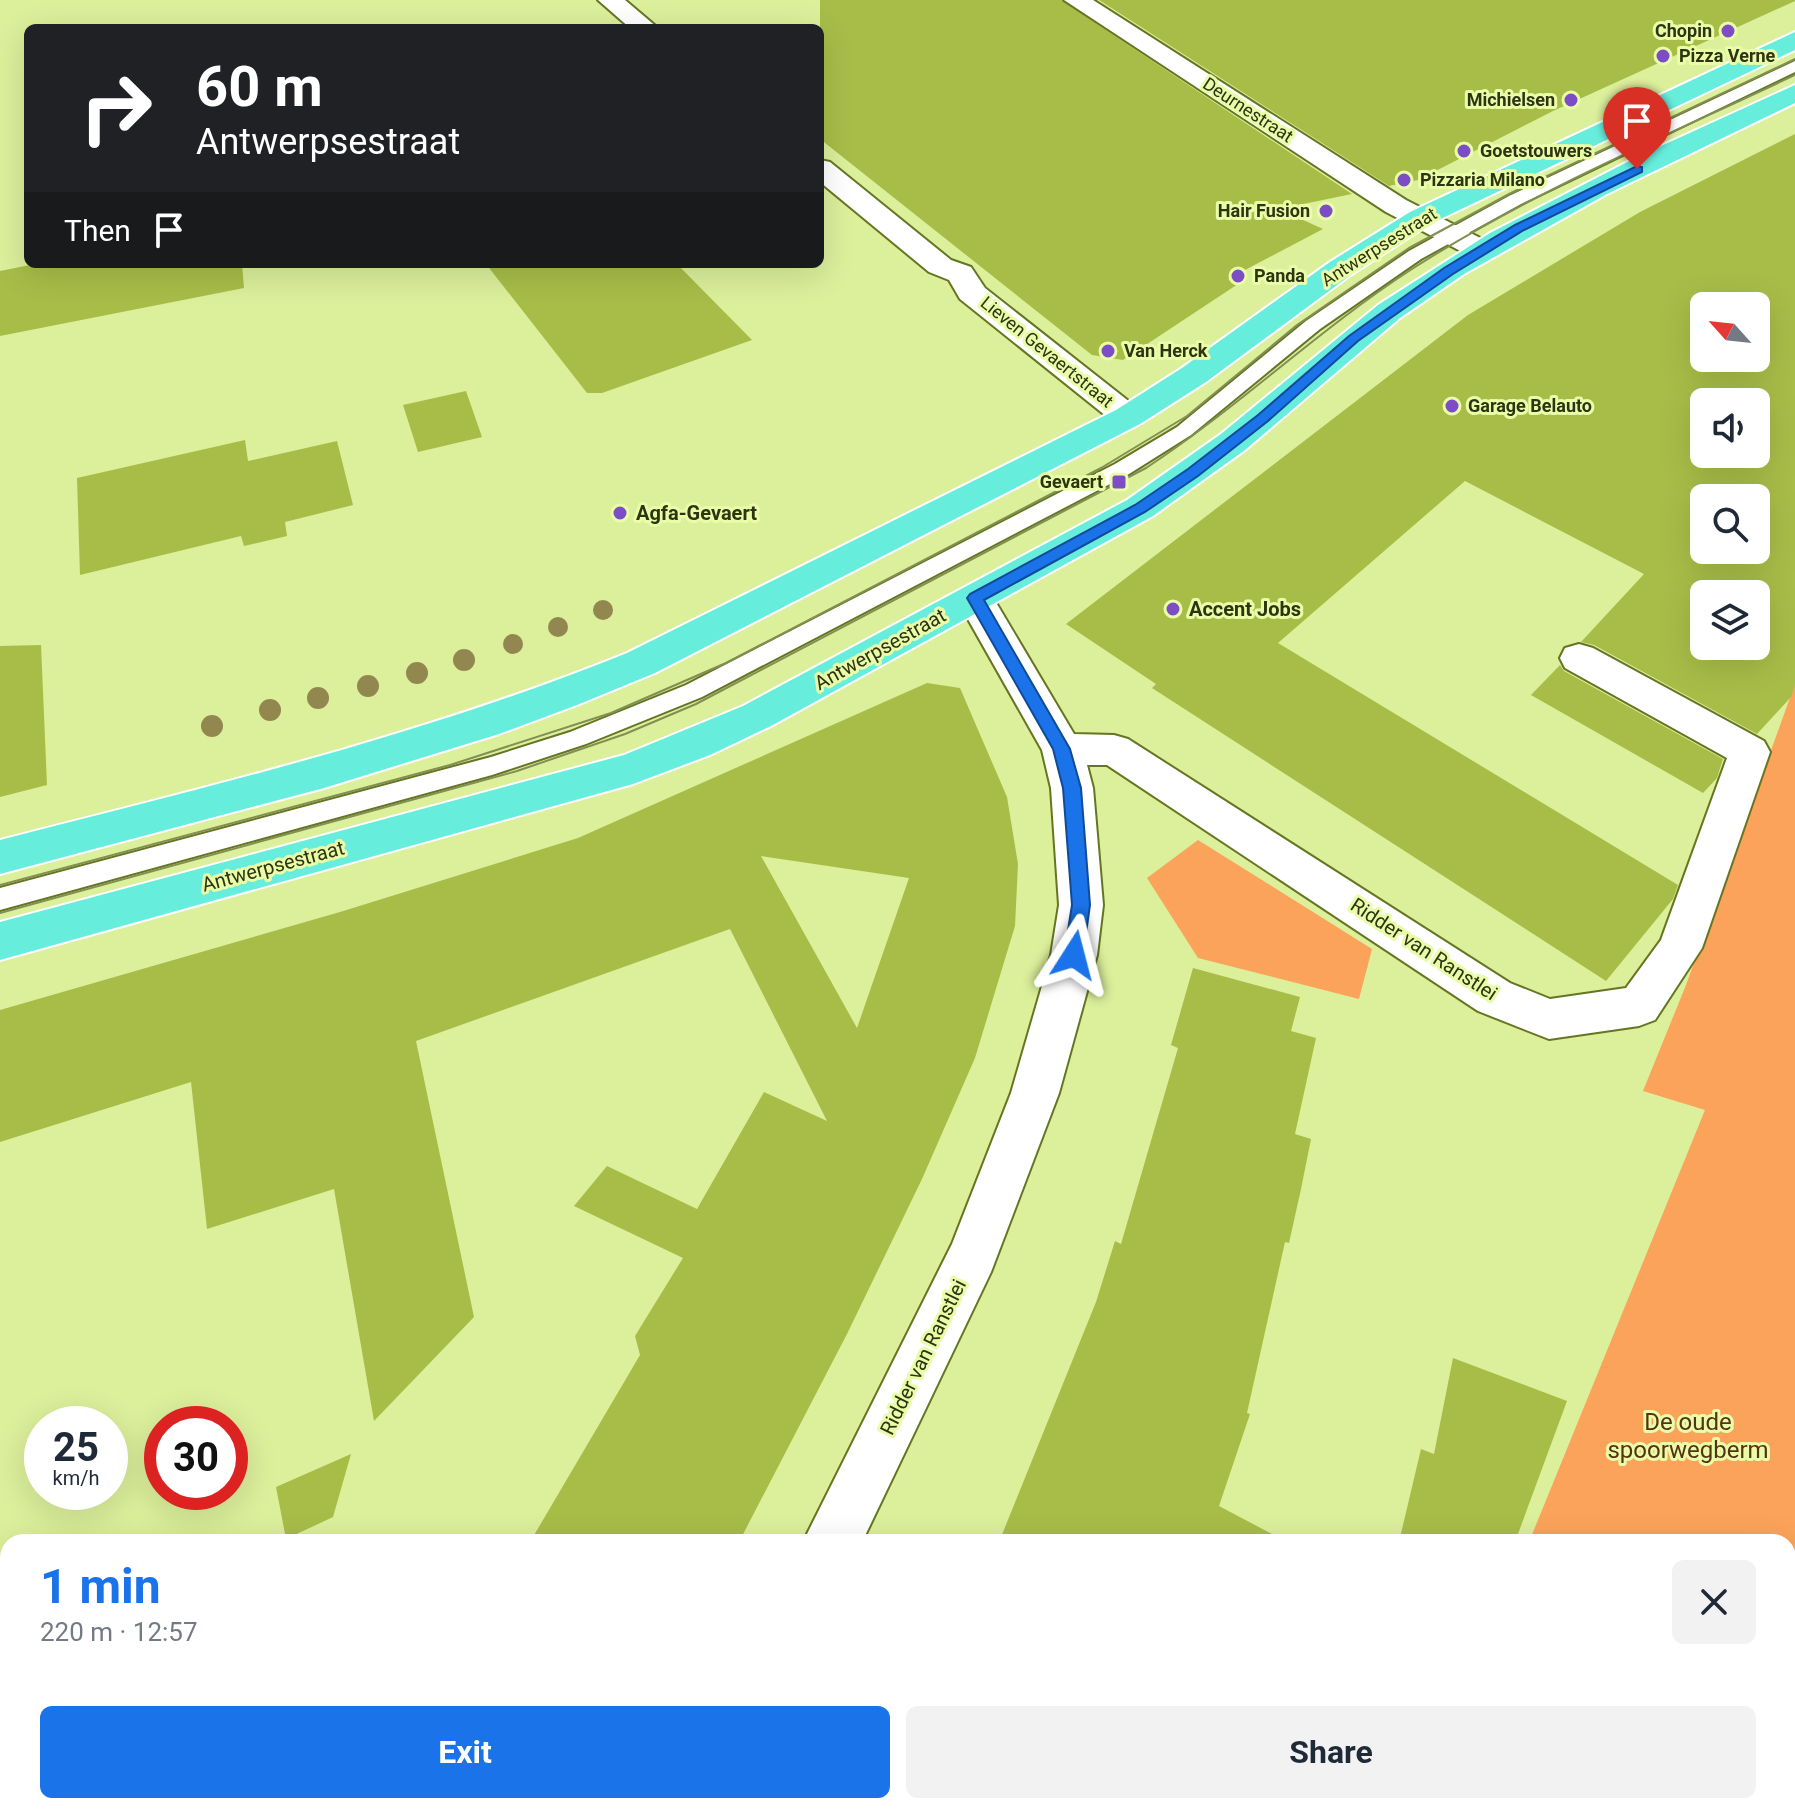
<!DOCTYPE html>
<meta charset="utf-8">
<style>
:root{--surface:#fff;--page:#f2f2f3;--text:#1f2937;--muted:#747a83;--accent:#1a73e8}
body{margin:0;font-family:Roboto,sans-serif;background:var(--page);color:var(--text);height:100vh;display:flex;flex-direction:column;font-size:30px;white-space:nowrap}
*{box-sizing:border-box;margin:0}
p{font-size:26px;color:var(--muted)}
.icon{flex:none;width:44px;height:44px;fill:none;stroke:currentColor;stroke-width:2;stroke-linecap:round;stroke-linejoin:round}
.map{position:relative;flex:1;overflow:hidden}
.sheet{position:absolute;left:0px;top:1534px;width:1796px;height:280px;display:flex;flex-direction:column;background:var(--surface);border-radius:24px 24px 0 0;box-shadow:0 8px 32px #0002}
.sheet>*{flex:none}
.guide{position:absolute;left:24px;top:24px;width:800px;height:244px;border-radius:12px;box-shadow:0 8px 32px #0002;background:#202124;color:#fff;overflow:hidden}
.needle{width:52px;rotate:297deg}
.tools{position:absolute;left:1690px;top:292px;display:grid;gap:16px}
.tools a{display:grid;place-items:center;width:80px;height:80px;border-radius:12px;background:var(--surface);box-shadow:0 8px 32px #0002;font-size:40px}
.speed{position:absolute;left:24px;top:1406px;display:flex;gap:16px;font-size:40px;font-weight:700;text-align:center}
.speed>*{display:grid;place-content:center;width:104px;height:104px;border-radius:50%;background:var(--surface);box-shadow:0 8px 32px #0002;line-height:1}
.speed small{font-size:20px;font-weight:400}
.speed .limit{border:12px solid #d22;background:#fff;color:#111}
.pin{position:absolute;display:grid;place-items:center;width:68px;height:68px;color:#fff;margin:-82px -34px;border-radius:50% 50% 50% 0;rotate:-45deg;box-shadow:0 0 8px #0007}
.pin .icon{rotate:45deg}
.me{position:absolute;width:88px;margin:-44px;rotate:9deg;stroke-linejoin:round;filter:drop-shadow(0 0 6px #0008)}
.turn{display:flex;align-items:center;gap:28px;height:168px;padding:0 40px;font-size:36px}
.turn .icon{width:104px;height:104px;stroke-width:2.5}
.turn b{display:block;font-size:56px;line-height:68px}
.then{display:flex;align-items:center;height:76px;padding:0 40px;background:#0003;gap:16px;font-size:30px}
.round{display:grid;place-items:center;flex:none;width:84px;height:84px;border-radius:12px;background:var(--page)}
.headline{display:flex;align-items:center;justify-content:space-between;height:136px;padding:0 40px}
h1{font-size:48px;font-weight:700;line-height:60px;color:var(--accent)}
.cta{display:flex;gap:16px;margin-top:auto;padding:16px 40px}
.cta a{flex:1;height:92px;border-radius:12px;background:var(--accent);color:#fff;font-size:32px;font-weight:700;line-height:92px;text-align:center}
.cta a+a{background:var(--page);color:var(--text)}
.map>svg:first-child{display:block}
.green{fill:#fba35a}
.building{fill:#a8bd48;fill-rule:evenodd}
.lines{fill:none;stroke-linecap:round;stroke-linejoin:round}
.service-casing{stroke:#667521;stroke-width:4}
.minor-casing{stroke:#667521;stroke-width:4}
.primary-casing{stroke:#fff;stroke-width:4}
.service{fill:#fff;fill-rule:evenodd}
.minor{fill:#fff;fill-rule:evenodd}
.primary{fill:#67eddc;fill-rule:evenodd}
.tram{stroke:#828f54;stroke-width:2}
.tree{fill:#938750}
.route{fill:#1a73e8;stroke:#114b97;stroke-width:2}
.poi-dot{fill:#7d4dc5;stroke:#e9fca8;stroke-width:3}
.labels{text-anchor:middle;stroke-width:6;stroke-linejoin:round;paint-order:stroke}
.far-poi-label{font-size:18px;font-weight:bold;fill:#2e3412;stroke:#e9fca8;text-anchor:start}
.far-street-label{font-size:18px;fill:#2e3412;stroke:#e9fca8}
.poi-label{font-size:20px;font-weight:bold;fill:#2e3412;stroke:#e9fca8;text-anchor:start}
.street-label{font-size:20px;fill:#2e3412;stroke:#e9fca8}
.near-park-label{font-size:24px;fill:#573212;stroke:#e9fca8}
</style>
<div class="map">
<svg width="1795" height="1814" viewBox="0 0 1795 1814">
<rect width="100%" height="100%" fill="#dcef9b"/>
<!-- green -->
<path class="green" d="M1795,684V1814H1419L1422,1806H1788V1542H1529L1705,1110L1643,1091L1686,985Z
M1198,840L1372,949L1359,999L1198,958L1147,878Z"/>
<!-- building -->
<path class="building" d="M820,0H1061L1352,194L1279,209L1323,229L1228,279L1238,284L1123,360L1092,355L820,139Z
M1099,0H1795V1L1553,111L1418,180L1389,186Z
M1795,134V685L1791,697L1757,734L1594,645L1581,642L1644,574L1465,481L1278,643L1678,885L1673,899L1606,981L1152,688L1156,684L1066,624L1468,315L1640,212ZM1704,306H1756V358H1704ZM1704,402H1756V454H1704ZM1704,498H1756V550H1704ZM1704,594H1756V646H1704Z
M35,264H242L244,288L0,336V271Z
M486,264H677L752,340L602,393H587Z
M466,391L482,437L418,452L403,405Z
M245,440L248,461L337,441L353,505L285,522L287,536L244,546L241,536L80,575L77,478Z
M41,645L47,785L0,797V646Z
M1560,665L1564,671L1723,759L1717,778L1703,793L1531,695Z
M927,683L960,688L1007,797L1018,864L1015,926L975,1058L922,1179L847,1334L739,1542H530L640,1355L635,1336L683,1258L574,1206L607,1166L697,1209L764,1092L827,1121L730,929L416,1041L474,1317L374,1421L334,1189L207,1229L191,1082L0,1142V1010L340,912L578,838ZM761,856L909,878L857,1028Z
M1193,968L1300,997L1291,1031L1316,1038L1295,1134L1311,1139L1301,1189L1289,1243L1285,1242L1247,1413L1250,1414L1219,1506L1287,1542H999L1096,1302L1115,1241L1121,1244L1178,1048L1171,1045Z
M1453,1358L1567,1401L1515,1542H1399L1421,1449L1434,1454Z
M351,1454L333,1517L286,1539L276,1487Z"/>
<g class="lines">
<!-- service casing -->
<g class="service-casing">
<path id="service" d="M1795,61V72L1521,204L1421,259L1320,329L1191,435L1129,474L702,697L586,744L492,775L0,910V888L491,757L570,732L686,685L1115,464L1177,427L1306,321L1409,251L1509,196Z"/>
</g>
<!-- minor casing -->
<g class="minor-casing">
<path id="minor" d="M598,0H625L658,28H630Z
M1064,0H1093L1406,200L1492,244L1496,250L1492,256L1481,259L1470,256L1386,212Z
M820,160L830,162L951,260L971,267L985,288L1140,410L1145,417L1140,424L1128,427L1116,424L960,299L949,280L929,272L820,182Z
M975,585L988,589L1074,734L1114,735L1128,739L1510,983L1550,999L1626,988L1661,940L1727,758L1565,668L1560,658L1565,648L1579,644L1593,648L1764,741L1770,752L1702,948L1655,1020L1639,1026L1549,1039L1478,1011L1107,765H1087L1093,788L1103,905L1097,955L1059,1093L991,1272L862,1542H803L952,1244L1011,1093L1051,955L1059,905L1051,788L1042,750L956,598L962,589Z
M667,1806H731L727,1814H663Z"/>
</g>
<!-- primary casing -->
<g class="primary-casing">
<path id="primary" d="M1795,32V50L1430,224L1352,274L1206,382L1140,424L655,673L577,705L499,734L324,788L0,874V840C212,786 424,735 627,653L1116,410L1182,368L1330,262L1410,212Z
M1795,85V103L1607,194L1464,274L1400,318L1245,450L1153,516L771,726L710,755L633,784L0,960V922L624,755L743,706L1127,500L1221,434L1378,305L1490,233L1637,157Z"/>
</g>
<!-- service -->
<use href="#service" class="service"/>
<!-- minor -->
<use href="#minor" class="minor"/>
<!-- primary -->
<use href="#primary" class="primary"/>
<!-- tram -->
<path class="tram" d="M0,885L450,765L611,713L726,663L1101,468L1187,416L1297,325L1409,248L1511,193L1795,59
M0,913L517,771L625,734L696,704L1146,468C1239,407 1319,329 1412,269C1533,191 1666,136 1795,75"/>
</g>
<!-- trees -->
<g class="tree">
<circle cx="603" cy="610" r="10"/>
<circle cx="558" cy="627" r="10"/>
<circle cx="513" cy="644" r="10"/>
<circle cx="464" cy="660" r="11"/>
<circle cx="417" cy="673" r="11"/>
<circle cx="368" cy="686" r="11"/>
<circle cx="318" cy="698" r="11"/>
<circle cx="270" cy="710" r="11"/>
<circle cx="212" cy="726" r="11"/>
</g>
<!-- route -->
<path class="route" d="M1637,166L1642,167V172L1524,230L1453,274L1358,341L1268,421L1198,476L1145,512L984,600L1070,749L1081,788L1090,905L1083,955L1080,960H1067L1064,955L1072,905L1063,788L1053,749L967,598L970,594L1135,505L1188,469L1258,415L1349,336L1444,268L1515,225Z"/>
<!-- markers -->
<g class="poi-dot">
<circle cx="1728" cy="31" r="8"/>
<circle cx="1663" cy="56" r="8"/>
<circle cx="1571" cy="100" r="8"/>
<circle cx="1464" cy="151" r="8"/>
<circle cx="1404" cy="180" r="8"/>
<circle cx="1326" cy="211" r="8"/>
<circle cx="1238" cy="276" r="8"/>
<circle cx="1108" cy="351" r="8"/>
<circle cx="1452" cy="406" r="8"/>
<rect x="1111" y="474" width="16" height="16" rx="4"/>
<circle cx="620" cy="513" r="8"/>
<circle cx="1173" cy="609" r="8"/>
</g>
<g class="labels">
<!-- far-poi labels -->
<g class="far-poi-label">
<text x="1712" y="37" text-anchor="end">Chopin</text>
<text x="1679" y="62">Pizza Verne</text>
<text x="1555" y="106" text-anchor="end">Michielsen</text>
<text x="1480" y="157">Goetstouwers</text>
<text x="1420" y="186">Pizzaria Milano</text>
<text x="1310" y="217" text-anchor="end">Hair Fusion</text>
<text x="1254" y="282">Panda</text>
<text x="1124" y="357">Van Herck</text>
<text x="1468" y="412">Garage Belauto</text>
<text x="1103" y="488" text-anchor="end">Gevaert</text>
</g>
<!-- far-street labels -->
<g class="far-street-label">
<text transform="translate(1248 110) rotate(33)" y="6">Deurnestraat</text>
<text transform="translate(1379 247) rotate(-32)" y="6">Antwerpsestraat</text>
<text transform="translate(1047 352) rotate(39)" y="6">Lieven Gevaertstraat</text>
</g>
<!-- poi labels -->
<g class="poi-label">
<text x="636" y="520">Agfa-Gevaert</text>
<text x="1189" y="616">Accent Jobs</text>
</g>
<!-- street labels -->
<g class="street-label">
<text transform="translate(880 649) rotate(-29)" y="7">Antwerpsestraat</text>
<text transform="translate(273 866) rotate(-15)" y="7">Antwerpsestraat</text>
<text transform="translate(1424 949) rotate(33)" y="7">Ridder van Ranstlei</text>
<text transform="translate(923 1357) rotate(-64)" y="7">Ridder van Ranstlei</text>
</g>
<!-- near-park labels -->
<g class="near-park-label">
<text x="1688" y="1430">De oude<tspan x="1688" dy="28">spoorwegberm</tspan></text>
</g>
</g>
</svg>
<div class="tools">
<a><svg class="needle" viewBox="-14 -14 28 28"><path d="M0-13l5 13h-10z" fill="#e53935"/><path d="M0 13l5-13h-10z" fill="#747a83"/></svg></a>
<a><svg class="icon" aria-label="sound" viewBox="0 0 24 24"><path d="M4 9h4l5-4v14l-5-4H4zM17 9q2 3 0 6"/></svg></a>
<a><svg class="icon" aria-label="search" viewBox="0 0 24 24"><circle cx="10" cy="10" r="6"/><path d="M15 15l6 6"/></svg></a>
<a><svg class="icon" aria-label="layers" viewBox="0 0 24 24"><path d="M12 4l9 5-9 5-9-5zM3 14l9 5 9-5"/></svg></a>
</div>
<div class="speed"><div>25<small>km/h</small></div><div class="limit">30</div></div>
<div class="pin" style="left:1637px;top:169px;background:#d93025"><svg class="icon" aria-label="arrive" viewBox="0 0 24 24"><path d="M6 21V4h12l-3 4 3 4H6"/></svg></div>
<svg class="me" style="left:1074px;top:955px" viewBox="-20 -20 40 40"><path d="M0-17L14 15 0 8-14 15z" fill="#1a73e8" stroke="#fff" stroke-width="4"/></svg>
<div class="guide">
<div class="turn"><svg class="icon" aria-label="right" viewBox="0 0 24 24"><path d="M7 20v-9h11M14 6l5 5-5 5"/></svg><div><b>60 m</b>Antwerpsestraat</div></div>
<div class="then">Then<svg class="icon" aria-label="arrive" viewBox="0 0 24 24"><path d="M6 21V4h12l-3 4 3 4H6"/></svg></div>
</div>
<section class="sheet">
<div class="headline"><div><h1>1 min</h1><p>220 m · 12:57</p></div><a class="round"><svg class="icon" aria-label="close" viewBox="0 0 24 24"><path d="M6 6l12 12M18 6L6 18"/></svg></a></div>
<div class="cta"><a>Exit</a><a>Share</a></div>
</section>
</div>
